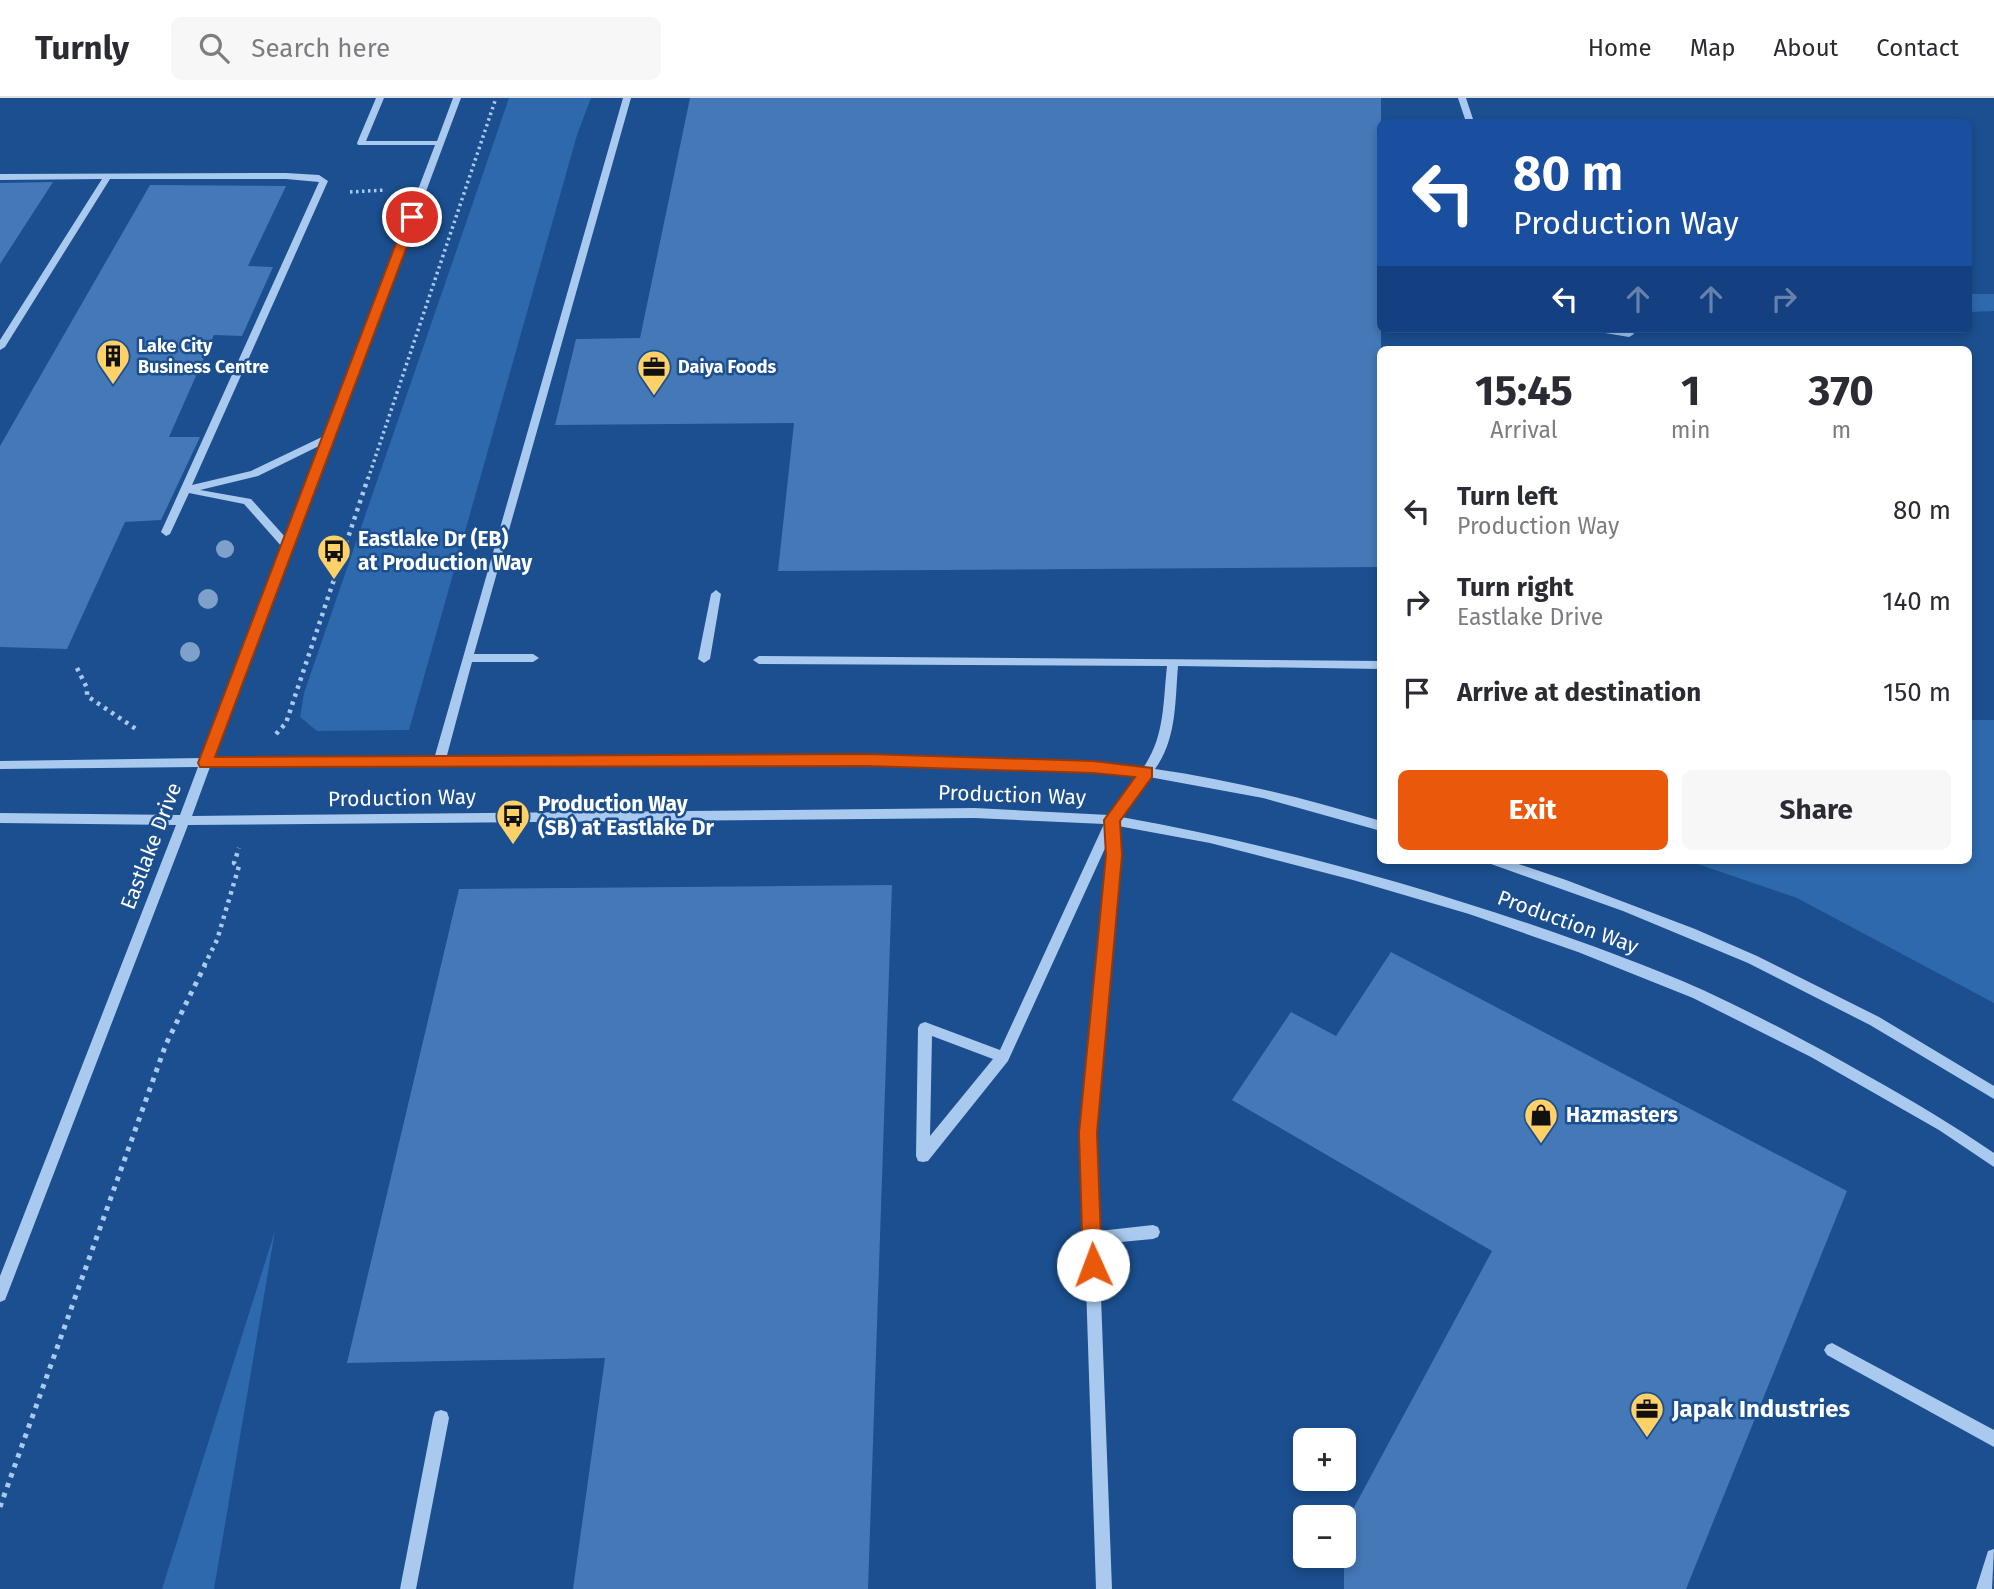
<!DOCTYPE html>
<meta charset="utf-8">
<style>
:root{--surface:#fff;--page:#f7f7f7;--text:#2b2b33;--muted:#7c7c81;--line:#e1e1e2;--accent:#ea580c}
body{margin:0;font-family:"Fira Sans",sans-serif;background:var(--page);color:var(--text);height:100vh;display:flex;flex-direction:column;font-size:26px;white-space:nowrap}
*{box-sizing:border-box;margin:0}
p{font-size:23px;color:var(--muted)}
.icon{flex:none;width:38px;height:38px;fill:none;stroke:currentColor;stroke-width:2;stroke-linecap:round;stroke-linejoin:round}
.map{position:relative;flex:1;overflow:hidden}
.drawer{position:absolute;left:1377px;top:248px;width:595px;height:518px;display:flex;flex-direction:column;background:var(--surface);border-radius:10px;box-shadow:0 4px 10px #0003}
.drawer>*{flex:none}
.top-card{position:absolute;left:1377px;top:21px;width:595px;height:214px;border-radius:10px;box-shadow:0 4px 10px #0003;background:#1a4fa0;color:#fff;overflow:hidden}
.fabs{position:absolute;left:1293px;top:1330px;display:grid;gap:14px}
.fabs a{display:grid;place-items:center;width:63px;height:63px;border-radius:10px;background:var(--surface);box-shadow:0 4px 10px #0003;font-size:35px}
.pin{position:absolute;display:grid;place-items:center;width:60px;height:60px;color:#fff;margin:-30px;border:4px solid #fff;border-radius:50%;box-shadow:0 2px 7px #0007}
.me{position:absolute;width:77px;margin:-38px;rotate:358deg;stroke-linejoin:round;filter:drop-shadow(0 0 5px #0008)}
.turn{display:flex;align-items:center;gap:24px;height:147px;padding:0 21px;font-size:32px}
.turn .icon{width:91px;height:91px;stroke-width:2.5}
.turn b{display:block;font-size:49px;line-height:60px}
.lanes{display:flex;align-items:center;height:66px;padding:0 21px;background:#0003;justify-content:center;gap:35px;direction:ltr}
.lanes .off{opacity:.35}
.eta{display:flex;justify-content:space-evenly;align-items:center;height:119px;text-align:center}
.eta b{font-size:42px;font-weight:700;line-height:49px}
.cta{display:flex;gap:14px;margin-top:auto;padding:14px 21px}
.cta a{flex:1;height:80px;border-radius:10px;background:var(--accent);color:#fff;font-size:28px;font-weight:700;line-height:80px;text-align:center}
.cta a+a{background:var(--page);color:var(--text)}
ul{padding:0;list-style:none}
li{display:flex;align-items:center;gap:21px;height:91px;padding:0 21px}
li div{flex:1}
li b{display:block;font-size:26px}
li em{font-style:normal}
header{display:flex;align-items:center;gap:42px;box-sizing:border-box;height:98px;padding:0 35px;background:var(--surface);border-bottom:2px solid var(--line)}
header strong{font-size:33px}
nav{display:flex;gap:38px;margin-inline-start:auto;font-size:24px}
.search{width:490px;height:63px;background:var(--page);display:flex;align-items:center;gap:18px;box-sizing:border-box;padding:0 24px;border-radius:10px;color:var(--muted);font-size:26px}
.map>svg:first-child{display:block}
.green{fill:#2e69ad}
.building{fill:#4478b7}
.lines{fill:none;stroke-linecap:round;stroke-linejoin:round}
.path-far2{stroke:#a9c9ee;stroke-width:3.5;stroke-dasharray:2.5 3.5;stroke-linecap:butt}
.path-far1{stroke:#a9c9ee;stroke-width:4.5;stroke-dasharray:3.5 5;stroke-linecap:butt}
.path{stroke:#a9c9ee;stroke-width:5;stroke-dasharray:4.5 6;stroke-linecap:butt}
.minor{fill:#a9c9ee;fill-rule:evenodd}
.tree{fill:#7ea0ca}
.route{fill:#ea580c;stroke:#983908;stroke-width:2}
.labels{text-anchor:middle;stroke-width:5;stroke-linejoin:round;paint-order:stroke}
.far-poi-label{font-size:18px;font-weight:bold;fill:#fff;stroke:#1b4f8f;text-anchor:start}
.poi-label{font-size:21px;font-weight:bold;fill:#fff;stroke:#1b4f8f;text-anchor:start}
.street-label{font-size:21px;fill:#fff;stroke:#1b4f8f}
.near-poi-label{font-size:24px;font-weight:bold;fill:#fff;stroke:#1b4f8f;text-anchor:start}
</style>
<header>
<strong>Turnly</strong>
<div class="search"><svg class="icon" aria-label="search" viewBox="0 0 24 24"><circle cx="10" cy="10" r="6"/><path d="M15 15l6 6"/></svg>Search here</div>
<nav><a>Home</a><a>Map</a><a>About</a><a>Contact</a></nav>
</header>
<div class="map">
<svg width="1994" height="1491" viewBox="0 0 1994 1491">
<rect width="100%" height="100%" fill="#1b4f8f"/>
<!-- green -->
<path class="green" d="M509,0H591L577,37L409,632L317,633L300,619L304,595Z
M1969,196H1994V213L1969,214Z
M1969,622H1994V905L1797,800L1689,763H1969Z
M275,1133L214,1491H162Z"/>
<!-- building -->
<path class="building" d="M690,0H1381V469L778,473L794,325L555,327L576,241L640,240Z
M53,84L0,166V85Z
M150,87L286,88L248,168L273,169L242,238L214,237L169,339H200L161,422L125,424L67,551L0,549V348Z
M892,787L868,1491H573L605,1260L347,1265L459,791Z
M1391,854L1847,1093L1686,1491H1344V1428L1492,1153L1232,1002L1291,914L1336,938Z"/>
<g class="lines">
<!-- path-far2 -->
<path class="path-far2" d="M350,94L386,92
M368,381L496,0"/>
<!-- path-far1 -->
<path class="path-far1" d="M77,570L87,590V598L136,631
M276,636L286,625L368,380
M204,868L217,842L239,768L234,765L239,750"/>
<!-- path -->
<path class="path" d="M0,1409L166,946L205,867"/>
<!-- minor -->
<path class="minor" d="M376,0H384L366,43H437L453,0H461L214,660L434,661L623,0H631L474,556H533L539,560L533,564H472L446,661C678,661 912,647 1143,670C1165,639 1163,604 1167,568L759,566L753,562L759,558L1381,563V571L1178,568C1175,603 1177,641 1155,671C1232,682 1307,701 1381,723V733L1263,700L1149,679L1121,719C1260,744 1397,781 1530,826C1588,846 1647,867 1703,892C1759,918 1814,947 1868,978C1911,1002 1953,1027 1994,1055V1069L1939,1032L1811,959L1693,900L1578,854L1469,816L1353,782L1210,745L1118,728L1120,757L1095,1035L1099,1133L1153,1127L1158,1129L1160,1134L1158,1139L1153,1141L1099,1146L1112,1491H1096L1081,1035L1108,757L1107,746L1008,963L928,1063L923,1064L918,1063L916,1058L918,930L920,926L925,924L1000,952L1104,726L975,720L188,727L7,1197L5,1202L0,1204V1178L176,727L0,725V715L180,717L198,669L0,671V663L202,660L282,449L244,406L189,395L170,436L166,438L161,434L319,84L286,81H110L5,249L0,252V242L102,81L0,82V76L286,75L319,77L328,83L192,387L251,373L324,338L435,47H358L357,45ZM321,347L286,440L251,401L200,392L258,378ZM803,666L1008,668L1137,678L1109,717L975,710L192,718L210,669H600ZM932,938L993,961L930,1038Z
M1458,0H1466L1474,24H1466Z
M1594,231H1616L1632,234L1634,236L1629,239L1599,234Z
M716,492L721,496L710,561L704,565L698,561L711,496Z
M1489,763H1510L1566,782L1695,831L1757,858L1879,919L1994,988V1001L1870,927L1748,865L1623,813L1491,766Z
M1832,1245L1994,1332V1349L1827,1257L1824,1252L1827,1247Z
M441,1312L447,1314L449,1320L416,1491H400L433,1320L435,1314Z
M1994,1451L1992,1491H1976L1988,1453Z"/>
</g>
<!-- trees -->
<g class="tree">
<circle cx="225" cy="451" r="9"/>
<circle cx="208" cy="501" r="10"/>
<circle cx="190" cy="554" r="10"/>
</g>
<!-- route -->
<path class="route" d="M412,116L418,119L215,659L867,656L1093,663L1152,670V679L1120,723L1122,757L1097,1035L1102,1167L1099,1174L1093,1176L1086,1174L1083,1167L1079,1035L1106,757L1104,722L1135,679L1093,675L867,668L200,669L198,665L406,119Z"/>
<!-- icons -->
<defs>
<g id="building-pin" transform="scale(1.75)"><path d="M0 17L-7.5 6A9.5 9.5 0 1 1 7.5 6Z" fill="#ffd166" stroke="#1b4f8f"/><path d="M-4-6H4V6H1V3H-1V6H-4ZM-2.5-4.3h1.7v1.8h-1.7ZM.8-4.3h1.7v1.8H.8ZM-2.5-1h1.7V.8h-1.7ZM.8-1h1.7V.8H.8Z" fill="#111"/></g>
<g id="office-pin" transform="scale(1.75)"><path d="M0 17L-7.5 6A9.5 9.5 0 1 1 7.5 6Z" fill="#ffd166" stroke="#1b4f8f"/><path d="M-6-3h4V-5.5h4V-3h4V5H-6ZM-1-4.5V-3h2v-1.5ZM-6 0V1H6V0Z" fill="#111"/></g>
<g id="bus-pin" transform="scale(1.75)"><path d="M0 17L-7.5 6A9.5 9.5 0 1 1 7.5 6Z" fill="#ffd166" stroke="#1b4f8f"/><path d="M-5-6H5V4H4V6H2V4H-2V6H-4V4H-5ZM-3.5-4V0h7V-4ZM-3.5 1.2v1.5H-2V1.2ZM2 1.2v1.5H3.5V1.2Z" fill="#111"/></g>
<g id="shop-pin" transform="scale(1.75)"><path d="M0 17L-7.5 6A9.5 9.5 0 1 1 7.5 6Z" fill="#ffd166" stroke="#1b4f8f"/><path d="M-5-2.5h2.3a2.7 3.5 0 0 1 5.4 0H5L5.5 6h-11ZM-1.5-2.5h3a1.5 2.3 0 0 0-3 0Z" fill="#111"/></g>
</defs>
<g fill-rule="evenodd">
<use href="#building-pin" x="113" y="258"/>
<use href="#office-pin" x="654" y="269"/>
<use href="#bus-pin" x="334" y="453"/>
<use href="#bus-pin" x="513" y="718"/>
<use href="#shop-pin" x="1541" y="1017"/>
<use href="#office-pin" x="1647" y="1311"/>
</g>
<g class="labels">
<!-- far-poi labels -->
<g class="far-poi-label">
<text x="138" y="254">Lake City<tspan x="138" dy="21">Business Centre</tspan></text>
<text x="678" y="275">Daiya Foods</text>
</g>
<!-- poi labels -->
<g class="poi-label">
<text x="358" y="448">Eastlake Dr (EB)<tspan x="358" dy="24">at Production Way</tspan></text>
<text x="538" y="713">Production Way<tspan x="538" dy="24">(SB) at Eastlake Dr</tspan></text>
<text x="1566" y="1024">Hazmasters</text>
</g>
<!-- street labels -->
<g class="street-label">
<text transform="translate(1012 697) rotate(2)" y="7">Production Way</text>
<text transform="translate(402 700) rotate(-1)" y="7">Production Way</text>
<text transform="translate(151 748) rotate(-69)" y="7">Eastlake Drive</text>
<text transform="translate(1568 824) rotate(20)" y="7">Production Way</text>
</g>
<!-- near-poi labels -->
<g class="near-poi-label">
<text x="1672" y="1319">Japak Industries</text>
</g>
</g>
</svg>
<div class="fabs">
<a>+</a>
<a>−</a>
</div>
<div class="pin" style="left:412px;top:119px;background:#d93025"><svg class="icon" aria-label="arrive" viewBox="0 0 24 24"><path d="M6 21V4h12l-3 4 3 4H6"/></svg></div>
<svg class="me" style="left:1093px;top:1167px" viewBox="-20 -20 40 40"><circle r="19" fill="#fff"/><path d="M0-13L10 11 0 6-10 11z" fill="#ea580c"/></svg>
<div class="top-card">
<div class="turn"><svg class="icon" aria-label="left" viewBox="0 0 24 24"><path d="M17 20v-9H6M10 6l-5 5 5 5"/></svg><div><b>80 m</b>Production Way</div></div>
<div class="lanes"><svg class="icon" aria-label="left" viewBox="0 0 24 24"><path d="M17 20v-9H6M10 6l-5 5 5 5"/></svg><svg class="icon off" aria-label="ahead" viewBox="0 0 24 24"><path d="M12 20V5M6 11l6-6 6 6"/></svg><svg class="icon off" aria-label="ahead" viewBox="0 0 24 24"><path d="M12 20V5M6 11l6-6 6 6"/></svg><svg class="icon off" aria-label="right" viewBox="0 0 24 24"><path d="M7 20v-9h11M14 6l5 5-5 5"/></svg></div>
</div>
<section class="drawer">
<div class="eta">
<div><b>15:45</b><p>Arrival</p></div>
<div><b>1</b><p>min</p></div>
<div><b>370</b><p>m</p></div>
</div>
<ul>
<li><svg class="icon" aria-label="left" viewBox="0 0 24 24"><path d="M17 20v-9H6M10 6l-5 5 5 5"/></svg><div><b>Turn left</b><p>Production Way</p></div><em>80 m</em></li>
<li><svg class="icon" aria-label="right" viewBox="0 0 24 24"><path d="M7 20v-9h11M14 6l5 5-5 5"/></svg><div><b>Turn right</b><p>Eastlake Drive</p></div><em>140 m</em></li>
<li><svg class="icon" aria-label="arrive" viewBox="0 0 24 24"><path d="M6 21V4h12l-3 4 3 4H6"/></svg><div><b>Arrive at destination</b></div><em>150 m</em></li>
</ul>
<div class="cta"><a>Exit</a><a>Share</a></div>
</section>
</div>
